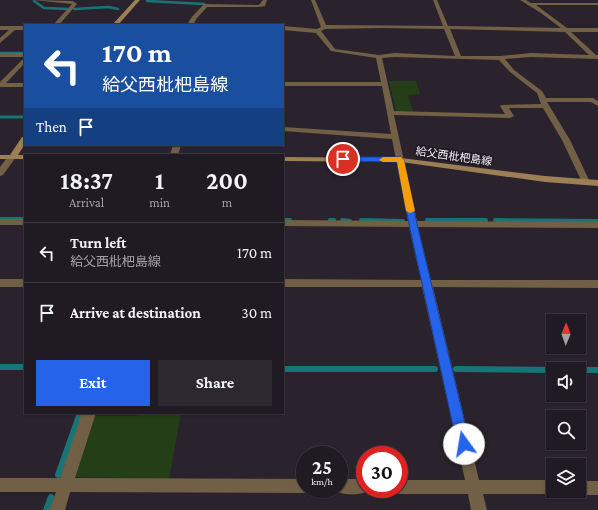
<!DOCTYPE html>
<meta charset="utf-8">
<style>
:root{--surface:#201a22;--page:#2d272f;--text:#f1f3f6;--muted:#a2a1a5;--line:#3d3840;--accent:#2563eb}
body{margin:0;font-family:"Crimson Pro","Noto Sans JP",serif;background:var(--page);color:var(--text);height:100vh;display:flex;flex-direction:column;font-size:15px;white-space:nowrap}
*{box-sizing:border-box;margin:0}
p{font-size:13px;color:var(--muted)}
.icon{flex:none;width:22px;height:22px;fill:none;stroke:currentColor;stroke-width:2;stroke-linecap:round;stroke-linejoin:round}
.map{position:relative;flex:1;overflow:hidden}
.sheet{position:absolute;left:24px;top:154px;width:260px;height:260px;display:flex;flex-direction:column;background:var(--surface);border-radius:0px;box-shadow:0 1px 3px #0004,0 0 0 1px var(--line)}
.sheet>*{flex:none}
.top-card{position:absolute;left:24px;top:24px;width:260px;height:122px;border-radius:0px;box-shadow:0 1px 3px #0004,0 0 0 1px var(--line);background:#1a4fa0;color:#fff;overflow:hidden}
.needle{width:26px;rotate:1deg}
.controls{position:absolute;left:546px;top:314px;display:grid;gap:8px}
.controls a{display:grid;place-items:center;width:40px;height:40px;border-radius:0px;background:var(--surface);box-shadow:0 1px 3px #0004,0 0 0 1px var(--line);font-size:20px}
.speed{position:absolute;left:296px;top:446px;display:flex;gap:8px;font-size:20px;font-weight:700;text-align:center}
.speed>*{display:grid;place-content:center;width:52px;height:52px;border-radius:50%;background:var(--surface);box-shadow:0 1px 3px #0004,0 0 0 1px var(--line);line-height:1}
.speed small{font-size:10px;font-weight:400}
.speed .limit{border:6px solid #d22;background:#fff;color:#111}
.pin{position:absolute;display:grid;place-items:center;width:34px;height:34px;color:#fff;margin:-17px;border:2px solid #fff;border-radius:50%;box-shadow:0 1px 4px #0007}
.me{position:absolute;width:44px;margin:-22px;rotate:347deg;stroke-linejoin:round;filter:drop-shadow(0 0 3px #0008)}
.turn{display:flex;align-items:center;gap:14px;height:84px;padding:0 12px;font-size:18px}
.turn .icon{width:52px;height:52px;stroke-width:2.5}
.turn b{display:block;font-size:28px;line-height:34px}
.then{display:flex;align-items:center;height:38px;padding:0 12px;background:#0003;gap:8px;font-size:15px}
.eta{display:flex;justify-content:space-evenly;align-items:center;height:68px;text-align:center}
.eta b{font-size:24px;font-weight:700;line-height:28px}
.action{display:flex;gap:8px;margin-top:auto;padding:8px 12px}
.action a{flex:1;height:46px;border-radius:0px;background:var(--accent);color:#fff;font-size:16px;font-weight:700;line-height:46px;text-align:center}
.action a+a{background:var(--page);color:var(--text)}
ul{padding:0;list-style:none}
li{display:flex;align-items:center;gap:12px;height:60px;padding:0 12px;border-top:1px solid var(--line)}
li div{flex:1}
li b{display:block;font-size:15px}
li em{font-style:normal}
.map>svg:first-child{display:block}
.green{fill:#243f18}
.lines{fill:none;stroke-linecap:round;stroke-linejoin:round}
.stream-far3{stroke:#187577;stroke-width:2.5}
.stream-far2{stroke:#187577;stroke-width:3}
.stream-far1{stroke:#187577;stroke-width:4}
.stream{stroke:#187577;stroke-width:6}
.street{fill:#716045;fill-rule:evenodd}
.secondary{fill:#9c7f55;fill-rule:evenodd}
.route{fill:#2563eb;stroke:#184099}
.slow{fill:#f59e0b}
.labels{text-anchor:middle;stroke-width:3.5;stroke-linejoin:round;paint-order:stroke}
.street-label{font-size:11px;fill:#f5f1f7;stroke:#201a23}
</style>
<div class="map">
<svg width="598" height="510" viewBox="0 0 598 510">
<rect width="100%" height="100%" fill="#2a232d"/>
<!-- green -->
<path class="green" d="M389,81H416L420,94L408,95L413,111H396Z
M138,413H181L169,479L74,477L94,416H137Z"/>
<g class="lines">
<!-- stream-far3 -->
<path class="stream-far3" d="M34,1L44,8L68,9
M147,1L204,4
M74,9L109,7L118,9
M0,53H25"/>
<!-- stream-far2 -->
<path class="stream-far2" d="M0,117H23"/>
<!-- stream-far1 -->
<path class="stream-far1" d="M0,219H25
M283,220H290
M330,220H334
M342,220L350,221
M361,220L403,221
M427,220H486
M495,220L598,221"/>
<!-- stream -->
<path class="stream" d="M0,367H25
M283,369H435
M456,369L553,370
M579,370H598
M58,475L80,413
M46,510L51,497"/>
<!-- street -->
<path class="street" d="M33,0L73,1L77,4L59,25H53L72,4Z
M263,0H267L265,6L259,7H207L197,18L193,25H187L191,18L204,4L259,5Z
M311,0H315L326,25L443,26L433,0H437L448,26L561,28L541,13L520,0H526L531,3H598V5H536L567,28H598V32H571L596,55H598V59L531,57L505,59L514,70L542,91L546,98H593L598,101V106L591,102H547L570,140L590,182L589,184L586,185L582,182L562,140L543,108H509L514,116L510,118L394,115L417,221L598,222V228L418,227L431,280H598V288L433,287L479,480H553V491L558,492L553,494H483L487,510H471L468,494H399L394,492L393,489H399V480H465L422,287H283V279L421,280L409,227L283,226V220L408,221L392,139L283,131V127L391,134L382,86H283V82H381L376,58L331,51L316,33L283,30V26L317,29L321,27ZM383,28L444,29L455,56L395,53L379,55L335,49L321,31L325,29ZM450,29L565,32L589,55L531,53L501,56H461ZM395,57L499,60L510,72L537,93L541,104L502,105L500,106L505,114L394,111L382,58Z
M0,26H25V30H15L0,43V38L9,30H0Z
M0,53H25V57H0Z
M25,57V63L6,83H25V87H0V82Z
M173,145H181L178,155H170Z
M9,155H15L16,157L3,175L0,176V167Z
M0,219H25V225H0Z
M0,279H25V287H0Z
M82,413H96L75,478L305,479V489H311L305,493L70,492L65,510H49L56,492H0V478H60Z
M339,479H365V489H371C365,496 339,496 333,489H339Z
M579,481H598V495H579L574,493L573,491H579Z"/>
<!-- secondary -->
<path class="secondary" d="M135,0H140L118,25H112Z
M22,137H25V144L18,155H27H25V159H0V155H10Z
M283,157L401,158L545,176L598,180V186L545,182L401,162L283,161Z"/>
</g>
<!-- route -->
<path class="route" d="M401,157L404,160L417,224L470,444L468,448L464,450L459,448L457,444L409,224L397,162L343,161L339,159L343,157Z"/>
<!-- slow -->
<path class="slow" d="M401,157L404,160L415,211L410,213L406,211L397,162H383L379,160L383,157Z"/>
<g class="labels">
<!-- street labels -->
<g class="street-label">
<text transform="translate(454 156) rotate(8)" y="4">給父西枇杷島線</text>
</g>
</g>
</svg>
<div class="controls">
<a><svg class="needle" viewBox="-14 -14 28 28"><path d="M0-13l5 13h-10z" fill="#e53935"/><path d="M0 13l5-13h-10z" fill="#a2a1a5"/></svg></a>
<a><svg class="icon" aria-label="sound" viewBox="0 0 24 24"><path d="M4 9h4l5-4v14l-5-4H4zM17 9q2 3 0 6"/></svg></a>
<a><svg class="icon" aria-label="search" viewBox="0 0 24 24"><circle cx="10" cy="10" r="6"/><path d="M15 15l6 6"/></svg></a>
<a><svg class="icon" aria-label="layers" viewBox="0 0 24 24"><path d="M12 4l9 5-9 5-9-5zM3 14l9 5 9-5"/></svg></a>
</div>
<div class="speed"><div>25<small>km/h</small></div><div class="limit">30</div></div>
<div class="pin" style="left:343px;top:159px;background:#d93025"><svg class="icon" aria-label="arrive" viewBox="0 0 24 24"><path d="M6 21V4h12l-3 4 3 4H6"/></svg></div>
<svg class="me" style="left:464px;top:444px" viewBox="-20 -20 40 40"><circle r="19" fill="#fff"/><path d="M0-13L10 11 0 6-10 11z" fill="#2563eb"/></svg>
<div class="top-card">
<div class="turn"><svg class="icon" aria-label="left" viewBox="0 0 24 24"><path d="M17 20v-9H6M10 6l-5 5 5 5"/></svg><div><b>170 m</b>給父西枇杷島線</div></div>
<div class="then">Then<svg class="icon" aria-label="arrive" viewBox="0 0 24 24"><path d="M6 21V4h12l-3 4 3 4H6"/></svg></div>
</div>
<section class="sheet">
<div class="eta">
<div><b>18:37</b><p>Arrival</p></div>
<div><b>1</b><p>min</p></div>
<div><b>200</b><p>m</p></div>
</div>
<ul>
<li><svg class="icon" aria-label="left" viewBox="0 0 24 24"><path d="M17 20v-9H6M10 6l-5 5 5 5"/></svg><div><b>Turn left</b><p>給父西枇杷島線</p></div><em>170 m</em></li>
<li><svg class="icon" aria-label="arrive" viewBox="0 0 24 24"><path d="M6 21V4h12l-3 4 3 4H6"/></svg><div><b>Arrive at destination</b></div><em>30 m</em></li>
</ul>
<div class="action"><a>Exit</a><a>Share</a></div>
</section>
</div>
